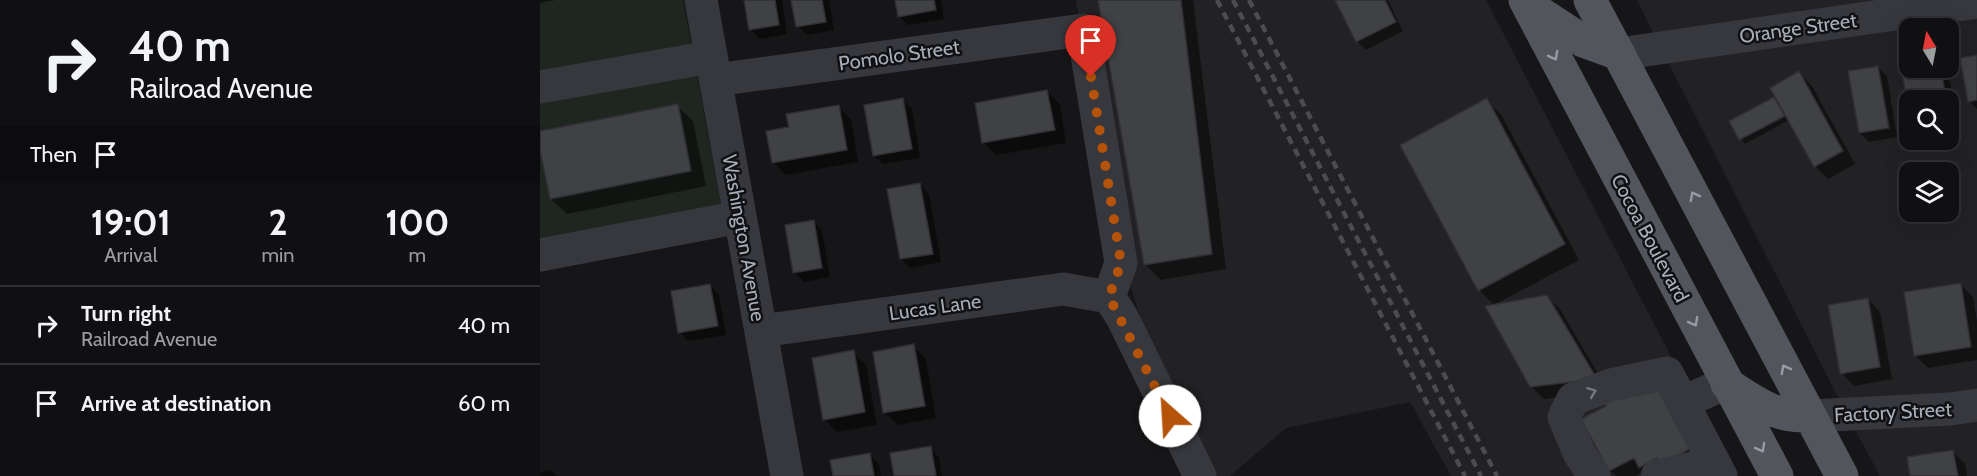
<!DOCTYPE html>
<style>
:root{--surface:#101012;--page:#1e1e20;--text:#f1f3f6;--muted:#9c9d9f;--line:#303032}
body{margin:0;font-family:Cabin,sans-serif;background:var(--page);color:var(--text);height:100vh;display:flex;flex-direction:column;font-size:22px;white-space:nowrap}
*{box-sizing:border-box;margin:0}
p{font-size:20px;color:var(--muted)}
.icon{flex:none;width:33px;height:33px;fill:none;stroke:currentColor;stroke-width:2;stroke-linecap:round;stroke-linejoin:round}
.map{position:relative;flex:1;overflow:hidden}
.drawer{display:flex;flex-direction:column;background:var(--surface);width:540px}
.drawer>*{flex:none}
.top-card{background:#101012;color:var(--text);overflow:hidden}
.needle{width:39px;rotate:350deg}
.fabs{position:absolute;left:1359px;top:18px;display:grid;gap:12px}
.fabs a{display:grid;place-items:center;width:60px;height:60px;border-radius:12px;background:var(--surface);box-shadow:0 6px 24px #0002,0 0 0 2px var(--line);font-size:30px}
.pin{position:absolute;display:grid;place-items:center;width:51px;height:51px;color:#fff;margin:-62px -26px;border-radius:50% 50% 50% 0;rotate:-45deg;box-shadow:0 0 6px #0007}
.pin .icon{rotate:45deg}
.me{position:absolute;width:66px;margin:-33px;rotate:334deg;stroke-linejoin:round;filter:drop-shadow(0 0 4px #0008)}
.turn{display:flex;align-items:center;gap:21px;height:126px;padding:0 30px;font-size:27px}
.turn .icon{width:78px;height:78px;stroke-width:2.5}
.turn b{display:block;font-size:42px;line-height:51px}
.then{display:flex;align-items:center;height:57px;padding:0 30px;background:#0003;gap:12px;font-size:22px}
.eta{display:flex;justify-content:space-evenly;align-items:center;height:102px;text-align:center}
.eta b{font-size:36px;font-weight:700;line-height:42px}
ul{padding:0;list-style:none}
li{display:flex;align-items:center;gap:18px;height:78px;padding:0 30px;border-top:2px solid var(--line)}
li div{flex:1}
li b{display:block;font-size:22px}
li em{font-style:normal}
main{display:flex;flex:1;min-height:0}
.map>svg:first-child{display:block}
.built{fill:#222225;fill-rule:evenodd}
.green{fill:#1e261f}
.shadow{fill:#0007}
.building{fill:#404145;stroke:#303034;stroke-width:1.5}
.lines{fill:none;stroke-linecap:round;stroke-linejoin:round}
.minor{stroke:#37383d;stroke-width:33}
.major{stroke:#53555c;stroke-width:33}
.rail{stroke:#4a4c52;stroke-width:4.5;stroke-dasharray:8 6;stroke-linecap:butt}
.oneway{stroke:#979ba6}
.oneway2{stroke:#757881}
.route{stroke:#b45309;stroke-width:10;stroke-dasharray:0 18}
.labels{text-anchor:middle;stroke-width:5;stroke-linejoin:round;paint-order:stroke}
.street-label{font-size:20px;fill:#a8adb8;stroke:#111113}
</style>
<main>
<section class="drawer">
<div class="top-card">
<div class="turn"><svg class="icon" aria-label="right" viewBox="0 0 24 24"><path d="M7 20v-9h11M14 6l5 5-5 5"/></svg><div><b>40 m</b>Railroad Avenue</div></div>
<div class="then">Then<svg class="icon" aria-label="arrive" viewBox="0 0 24 24"><path d="M6 21V4h12l-3 4 3 4H6"/></svg></div>
</div>
<div class="eta">
<div><b>19:01</b><p>Arrival</p></div>
<div><b>2</b><p>min</p></div>
<div><b>100</b><p>m</p></div>
</div>
<ul>
<li><svg class="icon" aria-label="right" viewBox="0 0 24 24"><path d="M7 20v-9h11M14 6l5 5-5 5"/></svg><div><b>Turn right</b><p>Railroad Avenue</p></div><em>40 m</em></li>
<li><svg class="icon" aria-label="arrive" viewBox="0 0 24 24"><path d="M6 21V4h12l-3 4 3 4H6"/></svg><div><b>Arrive at destination</b></div><em>60 m</em></li>
</ul>
</section>
<div class="map">
<svg width="1437" height="476" viewBox="0 0 1437 476">
<rect width="100%" height="100%" fill="#161618"/>
<!-- built -->
<path class="built" d="M536,0H946L1193,476H911L870,402L746,428L690,476H674L609,345L589,281L594,261L554,15L539,17Z
M1097,0H1354L1114,35Z
M1437,16V391L1300,401L1128,62ZM1370,28H1408V68H1370ZM1370,100H1408V140H1370ZM1370,172H1408V212H1370Z
M1437,419V476H1340L1314,428Z"/>
<!-- green -->
<path class="green" d="M0,0H143L181,204L0,240Z"/>
<!-- shadow -->
<path class="shadow" d="M0,0H16L0,3Z
M205,0H242L247,34L220,39L211,30Z
M253,0H289L294,30L267,35L258,26Z
M356,0H401L404,19L368,25L359,16Z
M560,0H653L686,269L621,280L605,264Z
M797,0H848L863,31L826,50L817,41Z
M1437,57V109L1429,101Z
M1338,67L1347,76L1357,137L1329,142L1320,133Z
M1404,68L1408,71L1416,116L1408,117V100H1370V107L1363,69Z
M1259,73L1272,86L1315,164L1288,179L1275,166L1249,120L1205,144L1191,122L1234,99L1239,104Z
M507,92L520,104L526,143L456,155L443,142Z
M363,100L372,109L380,158L343,164L334,155Z
M947,100L962,116L1039,260L954,305L939,290Z
M137,106L153,121L166,186L27,214L11,199L0,133Z
M298,107L311,119L318,162L246,175L233,162L250,128Z
M380,185L389,194L401,262L370,268L361,259Z
M273,221L282,230L290,277L264,282L255,273Z
M1420,284L1433,297L1437,321V360L1388,368L1375,355Z
M170,286L179,295L186,335L148,341L140,332Z
M1007,297L1020,309L1068,391L1004,399L991,386Z
M1328,299L1340,312L1352,379L1314,386L1302,373Z
M373,346L386,359L396,418L358,425L345,413Z
M313,352L326,365L337,425L297,432L284,419Z
M1087,391L1165,460L1105,471L1096,476H1076L1070,470Z
M390,448L399,457L402,476H356Z
M1412,451L1425,464L1427,476H1372Z
M330,455L339,464L341,476H294Z
M11,470L17,476H0V472Z"/>
<!-- building -->
<path class="building" d="M204,0H235L239,25L209,30Z
M251,0H282L286,22L256,27Z
M355,0H394L396,10L358,17Z
M558,0H641L672,254L604,265Z
M795,0H845L856,22L816,42Z
M1437,55V100L1428,102L1420,58Z
M1338,66L1349,128L1319,133L1308,71Z
M1370,66L1401,68L1406,100H1370L1369,114L1361,67Z
M1259,71L1303,151L1274,167L1230,88Z
M507,90L515,130L442,143L435,103Z
M1234,97L1245,116L1199,140L1189,121Z
M363,98L372,149L333,156L324,105Z
M947,98L1025,244L938,291L860,145Z
M138,104L151,171L10,199L0,150V131Z
M299,105L307,150L232,163L226,131L249,127L246,114Z
M380,183L393,254L360,259L347,189Z
M274,220L282,268L253,273L245,225Z
M1421,283L1431,347L1374,356L1364,292Z
M170,284L178,326L138,333L131,291Z
M1007,295L1057,379L990,387L945,306Z
M1328,298L1340,367L1300,374L1288,305Z
M374,344L385,406L343,413L333,352Z
M314,350L325,412L283,420L272,358Z
M1118,380L1153,447L1121,465L1117,458L1099,468L1094,458L1069,471L1041,419L1066,406L1064,401Z
M391,446L396,476H354L350,453Z
M1413,450L1418,476H1370L1367,457Z
M330,453L334,476H293L290,460Z"/>
<g class="lines">
<!-- minor -->
<path class="minor" d="M161,0L247,476
M1079,54L1437,2
M176,80L543,30L581,263L569,297L582,317L660,476
M0,87L171,57
M0,255L200,217
M221,331L523,289L569,297
M1144,402L1186,383
M1270,416L1410,409L1437,405
M1054,476L1039,453L1024,417L1033,399L1071,385L1127,373L1181,476
M1117,476L1174,463"/>
<!-- major -->
<path class="major" d="M985,0L1237,476
M1050,0L1302,476
M988,5L1043,41L1079,54
M1187,384C1217,403 1233,417 1270,416"/>
<!-- rail -->
<path class="rail" d="M677,0L925,476
M693,0L941,476
M709,0L957,476"/>
</g>
<!-- one-way arrows -->
<defs><path id="oneway-chevron" d="M-2-3.5L2.5 0L-2 3.5" fill="none" stroke-width="1.6" stroke-linecap="round" stroke-linejoin="round" transform="scale(1.5)"/></defs>
<g class="oneway">
<use href="#oneway-chevron" transform="translate(1014 56) rotate(62)"/>
<use href="#oneway-chevron" transform="translate(1154 196) rotate(-118)"/>
<use href="#oneway-chevron" transform="translate(1154 322) rotate(62)"/>
<use href="#oneway-chevron" transform="translate(1245 369) rotate(-118)"/>
<use href="#oneway-chevron" transform="translate(1221 448) rotate(61)"/>
</g>
<use class="oneway2" href="#oneway-chevron" transform="translate(1052 392) rotate(-21)"/>
<g class="lines">
<!-- route -->
<path class="route" d="M551,77L581,263L569,297L630,416"/>
</g>
<g class="labels">
<!-- street labels -->
<g class="street-label">
<text transform="translate(1258 28) rotate(-8)" y="7">Orange Street</text>
<text transform="translate(359 55) rotate(-8)" y="7">Pomolo Street</text>
<text transform="translate(204 238) rotate(80)" y="7">Washington Avenue</text>
<text transform="translate(1110 238) rotate(62)" y="7">Cocoa Boulevard</text>
<text transform="translate(395 307) rotate(-8)" y="7">Lucas Lane</text>
<text transform="translate(1353 412) rotate(-3)" y="7">Factory Street</text>
</g>
</g>
</svg>
<div class="fabs">
<a><svg class="needle" viewBox="-14 -14 28 28"><path d="M0-13l5 13h-10z" fill="#e53935"/><path d="M0 13l5-13h-10z" fill="#9c9d9f"/></svg></a>
<a><svg class="icon" aria-label="search" viewBox="0 0 24 24"><circle cx="10" cy="10" r="6"/><path d="M15 15l6 6"/></svg></a>
<a><svg class="icon" aria-label="layers" viewBox="0 0 24 24"><path d="M12 4l9 5-9 5-9-5zM3 14l9 5 9-5"/></svg></a>
</div>
<div class="pin" style="left:551px;top:77px;background:#d93025"><svg class="icon" aria-label="arrive" viewBox="0 0 24 24"><path d="M6 21V4h12l-3 4 3 4H6"/></svg></div>
<svg class="me" style="left:630px;top:416px" viewBox="-20 -20 40 40"><circle r="19" fill="#fff"/><path d="M0-13L10 11 0 6-10 11z" fill="#b45309"/></svg>
</div>
</main>
